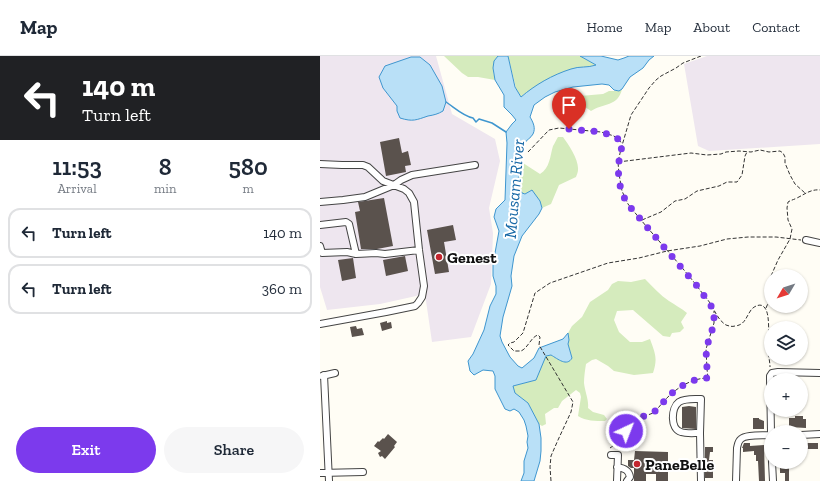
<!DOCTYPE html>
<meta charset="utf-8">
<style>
:root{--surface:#fff;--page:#f6f6f7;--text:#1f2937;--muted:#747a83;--line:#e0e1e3;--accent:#7c3aed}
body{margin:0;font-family:"Zilla Slab",serif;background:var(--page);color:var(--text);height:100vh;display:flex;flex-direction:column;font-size:15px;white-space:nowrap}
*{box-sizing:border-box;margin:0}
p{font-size:13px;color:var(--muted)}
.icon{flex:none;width:22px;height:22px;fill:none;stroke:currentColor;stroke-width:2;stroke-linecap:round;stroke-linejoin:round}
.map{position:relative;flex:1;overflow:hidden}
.side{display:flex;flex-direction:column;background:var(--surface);width:320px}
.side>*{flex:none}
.banner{background:#202124;color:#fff;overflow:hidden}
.needle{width:26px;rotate:231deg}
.buttons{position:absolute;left:444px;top:213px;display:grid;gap:8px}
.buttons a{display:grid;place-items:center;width:44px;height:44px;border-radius:50%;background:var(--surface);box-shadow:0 1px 3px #0004;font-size:20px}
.pin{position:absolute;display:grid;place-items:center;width:34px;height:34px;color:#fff;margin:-41px -17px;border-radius:50% 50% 50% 0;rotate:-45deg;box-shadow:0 0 4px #0007}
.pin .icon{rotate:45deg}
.me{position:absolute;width:44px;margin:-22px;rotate:43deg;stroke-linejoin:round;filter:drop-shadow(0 0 3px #0008)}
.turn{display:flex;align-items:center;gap:14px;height:84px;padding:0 16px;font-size:18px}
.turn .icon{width:52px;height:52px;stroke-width:2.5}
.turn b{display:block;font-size:28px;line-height:34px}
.eta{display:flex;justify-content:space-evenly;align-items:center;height:68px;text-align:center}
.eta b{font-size:24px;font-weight:600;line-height:28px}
.action{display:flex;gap:8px;margin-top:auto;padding:8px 16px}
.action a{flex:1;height:46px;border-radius:24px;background:var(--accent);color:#fff;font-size:16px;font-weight:600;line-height:46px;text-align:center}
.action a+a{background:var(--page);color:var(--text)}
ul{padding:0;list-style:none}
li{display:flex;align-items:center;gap:12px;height:50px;margin:0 8px 6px;padding:0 8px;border:2px solid var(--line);border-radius:12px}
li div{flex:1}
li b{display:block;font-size:15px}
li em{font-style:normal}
header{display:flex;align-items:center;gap:24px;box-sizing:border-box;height:56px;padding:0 20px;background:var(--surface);border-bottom:1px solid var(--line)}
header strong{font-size:19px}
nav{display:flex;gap:22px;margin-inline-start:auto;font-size:14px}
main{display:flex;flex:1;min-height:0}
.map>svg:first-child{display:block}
.industrial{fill:#eee6ef}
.green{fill:#d5ebbd}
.water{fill:#b9e0f7;stroke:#3f96cf}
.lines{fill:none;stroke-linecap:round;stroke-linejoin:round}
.stream{stroke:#3f96cf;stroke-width:1.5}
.building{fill:#5a524d}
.minor-casing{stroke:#444;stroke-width:8}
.path{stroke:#333;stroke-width:1;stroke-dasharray:4 2;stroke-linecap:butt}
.minor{stroke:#fff;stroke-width:6}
.route{stroke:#7c3aed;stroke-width:7;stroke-dasharray:0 12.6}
.poi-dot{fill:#c4262e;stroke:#fff;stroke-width:1.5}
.labels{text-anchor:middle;stroke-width:4;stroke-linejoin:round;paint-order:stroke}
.poi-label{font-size:16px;font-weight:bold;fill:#111;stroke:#fff;text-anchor:start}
.water-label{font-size:17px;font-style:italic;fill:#1768a6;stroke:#fff}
</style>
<header>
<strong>Map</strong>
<nav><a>Home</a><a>Map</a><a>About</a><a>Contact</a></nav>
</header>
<main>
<section class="side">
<div class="banner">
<div class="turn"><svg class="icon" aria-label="left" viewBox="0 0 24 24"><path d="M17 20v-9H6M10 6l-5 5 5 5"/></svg><div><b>140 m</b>Turn left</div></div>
</div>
<div class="eta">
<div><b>11:53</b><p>Arrival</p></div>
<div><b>8</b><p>min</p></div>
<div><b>580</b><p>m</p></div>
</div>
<ul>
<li><svg class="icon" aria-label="left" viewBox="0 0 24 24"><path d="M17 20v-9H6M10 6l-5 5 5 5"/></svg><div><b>Turn left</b></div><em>140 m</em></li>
<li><svg class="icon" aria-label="left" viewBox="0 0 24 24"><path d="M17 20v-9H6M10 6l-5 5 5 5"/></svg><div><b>Turn left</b></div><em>360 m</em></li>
</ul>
<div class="action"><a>Exit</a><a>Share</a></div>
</section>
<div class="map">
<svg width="500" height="425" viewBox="0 0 500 425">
<rect width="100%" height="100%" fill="#fffdf5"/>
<!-- industrial -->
<path class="industrial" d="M0,0H116L132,58L175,83L180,105L169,152L173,177L171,228L151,281L112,286L105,238L60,248L7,254L0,231Z
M387,0H500V88L389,95L378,90L364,8Z"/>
<!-- green -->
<path class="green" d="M124,0H178C171,8 173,15 175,24L158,21H148L142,17Z
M188,0H260L276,9L271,10L252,13L204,38L201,41L196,32Z
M302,33C298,51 283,47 271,55L265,51H254L253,45L260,40L283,38L289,35H299Z
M238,81H243C249,89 259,104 258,114C258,116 257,118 256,121L239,129L231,148L222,152L220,145L215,139L202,137L199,133L198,112L203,107L220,118C230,112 230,100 233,90C235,87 236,84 238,81Z
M325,223C333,231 340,239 349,245C355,249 361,252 367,257L361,266L364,272L360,276L352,277L350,281L343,280L313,254L297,255L294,264L299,276L310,286H322L330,283C335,297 338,302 333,317L314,319L294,315L288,310L276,303L272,304L266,308C265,314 264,321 264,327C265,336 269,344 268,352L273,356L284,359L287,363L285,365C275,365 266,365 258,360L261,341L260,337L256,334L242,345L238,352H234L225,358L226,368L222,370L219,368L208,347L195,337L193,330L216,324L225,300L231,299L241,305L252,302L248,288L249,284L248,277L252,270L262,261L270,246L288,234L292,228L298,225L311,226Z"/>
<!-- water -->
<path class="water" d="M178,0H188L195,31L201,41C215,29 232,19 251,13C259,10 268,12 276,9L260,0H281L298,4L304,2L309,0H334L329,4L323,12L310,21L302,33L299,35L294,34L289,29L282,28L253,31L235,36L225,41L214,49L210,61C213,66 216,72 213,78C211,82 206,84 204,88C199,99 196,125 202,137L205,138L212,134L220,145L222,152L219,158L202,180L194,200L191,220L192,230L183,261L180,280L182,286L190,301L198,310L202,312L214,302L219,292L243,283L248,277L249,284L248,288L252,302C247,311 238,303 231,299L226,300L216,324L193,330L195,337L208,347L219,368L221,382V395L220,405L214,425H201L204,417V405L208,392L207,386L208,380L206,370L204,364L199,356L194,353L190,355L185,353L175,333V320L173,315L163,314L154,319L150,315L148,305L153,298L164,274L170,250L176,238V230L173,220V208L179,175L174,161L176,153L185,144L187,87L186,76L192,68L196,64L192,59L184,51V39L175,24L173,12L174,5Z
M91,1H100L110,9L122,30L126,46L123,55C118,58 114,59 108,60C96,64 93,66 80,62L77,55V50L63,32L59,21L65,10Z"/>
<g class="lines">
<!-- stream -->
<path class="stream" d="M126,46C135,52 143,60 153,62L156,66L159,63L172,67L186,76"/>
</g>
<!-- building -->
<path class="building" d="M79,82L82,97L88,95L91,109L85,110L86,116L66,120L60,86Z
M64,142L73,190L57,193H41L35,156L40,155L38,146Z
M133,169L136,184L124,186L129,216L115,218L107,174Z
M85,200L88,215L66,220L63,204Z
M33,202L36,222L22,225L18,204Z
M67,265V267L71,266L72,272L62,275L60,267Z
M36,270L37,273L42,272L44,279L32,281L30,271Z
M369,350L376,351V373L362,372V351Z
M475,360H483V363H486V372L469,371V362H475Z
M433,362H439V363L444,365V373H433Z
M68,378L77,386L74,390L75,391L65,403L62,400L60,401L58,397L61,395L54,390L58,385L59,386L63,382L64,383Z
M481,386H486V387H498V393H481Z
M424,387H430V390L444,389L445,425H439L438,405H436V399H434V395L423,396V392H422Z
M385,391H393V396H390L389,404H393V422H385Z
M315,395L348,396V425H336V418H326V425H314V412H311L308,410V404H314Z
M460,406H469V425H465V417H460Z"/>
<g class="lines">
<!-- minor casing -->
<g class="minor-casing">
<path id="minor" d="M0,108L22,109H43L48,111L63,125L84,133L89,137L94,146L99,194L104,230L102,241L98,247L95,250L66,256L0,268
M0,146L23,144L45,141L74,129L81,124L92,119L155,109
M0,169L26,166L29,168L36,198
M486,184L500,187
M0,190L2,197L27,196L36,198L56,197L65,198L99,194
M4,319L9,425
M2,320L15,317
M462,374V376
M451,376L450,323V320L452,317L458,316L500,317
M380,377L381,343C374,343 365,342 359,346C351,352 350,373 361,376C367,378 374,377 380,377L381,425
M481,379L500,378
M291,399H298L297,425
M452,406L453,425
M297,411C304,412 309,414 310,421L307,425
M0,417L43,416
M416,425L417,392C418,388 418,385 421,383C426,378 444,380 451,379"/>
</g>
<!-- path -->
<path class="path" d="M381,0L363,7L356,12L341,20L336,24L329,32L311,59L301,93L298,106L299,118L302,135L308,148C330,176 355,202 377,230C381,236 386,241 390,247C395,255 398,264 406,269C409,270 412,271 415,270C425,269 426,261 431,254C434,250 441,247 444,251C451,257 448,283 448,293C448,299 450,305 450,311
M208,96L229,74L239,72L281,76L294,80L302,87
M298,106L371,97L387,99L401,98L406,96L419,95L431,96L440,94L449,96L460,95L463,97L465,101V107L470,119L475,128L485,137
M322,164L341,156L355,145L365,143L377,135L399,130L407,126H417L422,119L425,100L427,96
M451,220L458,204L470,183L472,173L468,164L467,152L468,146C471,144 473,144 477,142C485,138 491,133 500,134
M446,252L449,245L450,223L451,220
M290,392C296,388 301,384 305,377C306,375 306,371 308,369C313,360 325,361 333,357C338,353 341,348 345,344C356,332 372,322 388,322L387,313L386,293L394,267V255
M231,425L230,411L231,400L238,384L251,356L253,346L219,289L220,281L218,279C211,281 208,292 201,295C199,295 196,295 194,295L188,289L190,287L194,286L203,277L215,237L230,227L288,207L319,202L347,195L380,190L407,183L428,181H456L481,184"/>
<!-- minor -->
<use href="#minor" class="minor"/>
</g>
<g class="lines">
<!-- route -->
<path class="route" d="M249,73L281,76L294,80L303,87C296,109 296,134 311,152L377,230L390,248L394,255V268L386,293L387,313L388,322C372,322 356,332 345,344C342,348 339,352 335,355C323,364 311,358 306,375"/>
</g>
<!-- markers -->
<g class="poi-dot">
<circle cx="119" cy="201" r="4"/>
<circle cx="317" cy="408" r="4"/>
</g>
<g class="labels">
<!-- poi labels -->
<g class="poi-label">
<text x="127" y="207">Genest</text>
<text x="325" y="414">PaneBelle</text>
</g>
<!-- water labels -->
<g class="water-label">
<text transform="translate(194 133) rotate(-85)" y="6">Mousam River</text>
</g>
</g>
</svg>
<div class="buttons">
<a><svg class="needle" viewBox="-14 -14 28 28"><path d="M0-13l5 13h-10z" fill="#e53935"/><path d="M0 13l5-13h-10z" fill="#747a83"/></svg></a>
<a><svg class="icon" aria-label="layers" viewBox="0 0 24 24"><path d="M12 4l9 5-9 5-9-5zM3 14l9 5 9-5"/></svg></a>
<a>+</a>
<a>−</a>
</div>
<div class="pin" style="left:249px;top:73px;background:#d93025"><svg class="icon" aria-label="arrive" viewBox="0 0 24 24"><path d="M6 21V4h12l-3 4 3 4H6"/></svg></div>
<svg class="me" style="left:306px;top:375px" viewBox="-20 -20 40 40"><circle r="17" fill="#7c3aed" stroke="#fff" stroke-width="3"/><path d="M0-11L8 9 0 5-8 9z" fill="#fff"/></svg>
</div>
</main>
